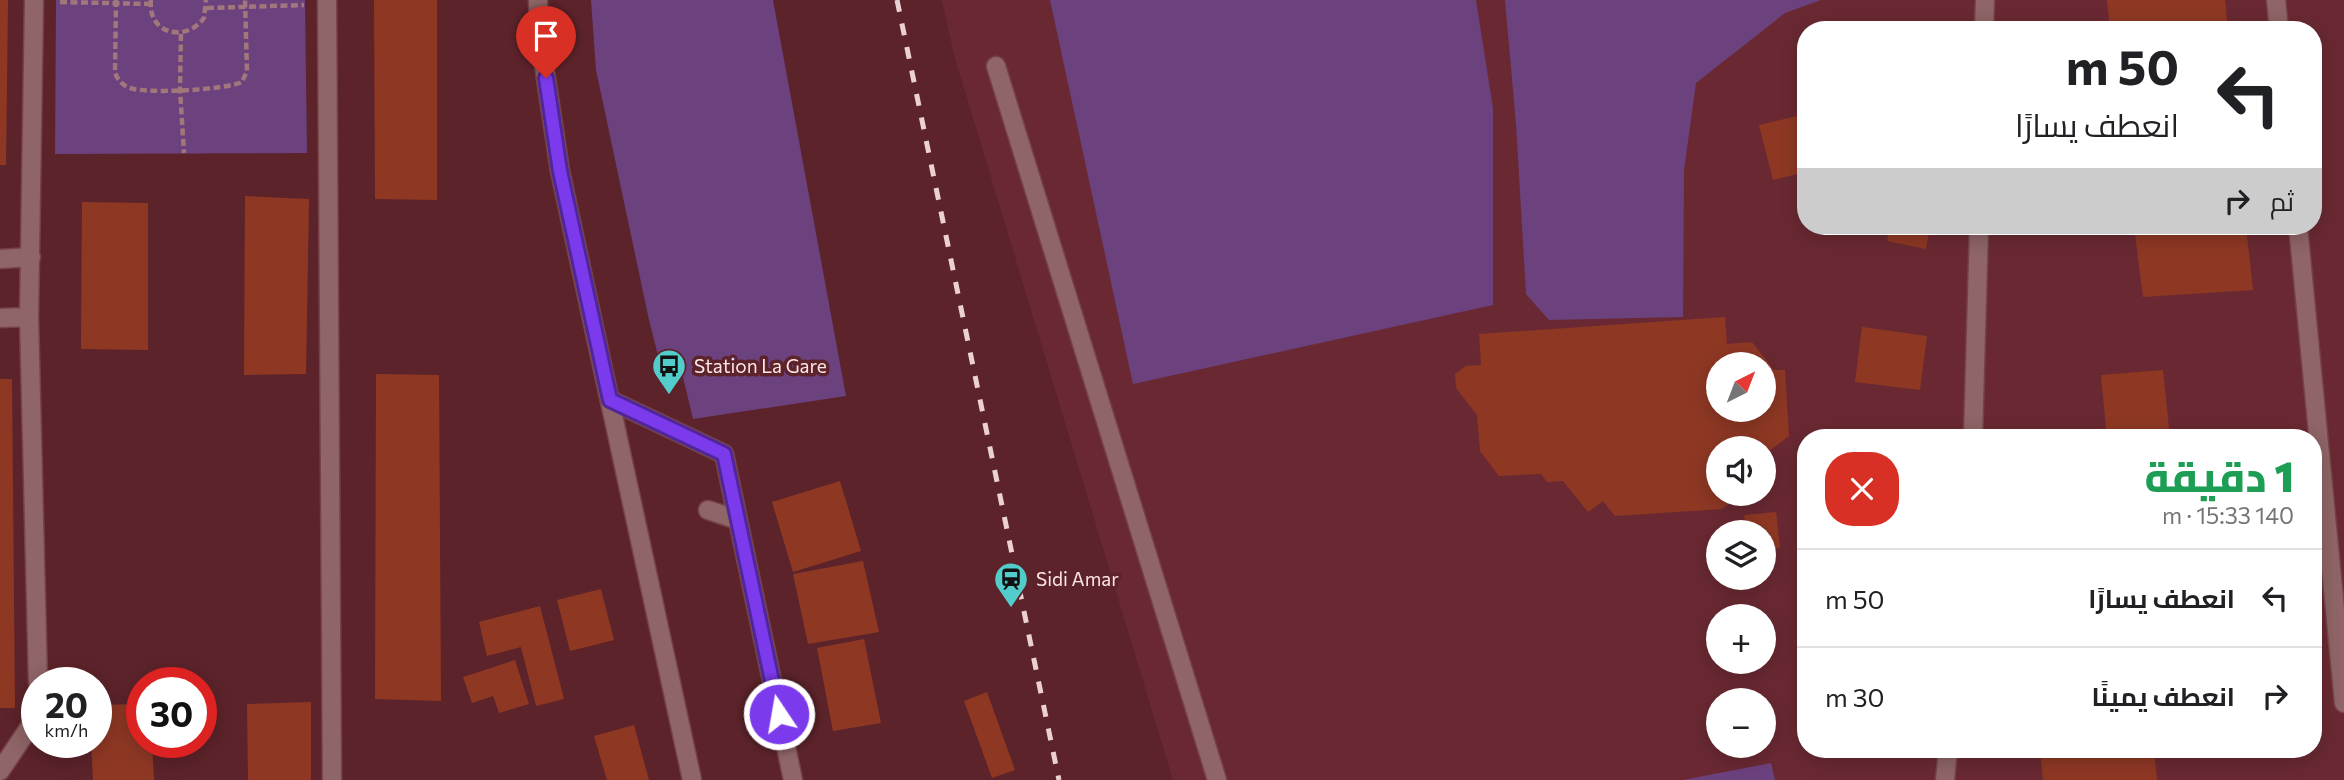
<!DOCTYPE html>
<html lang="ar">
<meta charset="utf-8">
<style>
:root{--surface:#fff;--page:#f2f2f2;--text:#202124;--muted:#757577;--line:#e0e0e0}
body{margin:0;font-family:Commissioner,Cairo,sans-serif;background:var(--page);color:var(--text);direction:rtl;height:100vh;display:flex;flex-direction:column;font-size:26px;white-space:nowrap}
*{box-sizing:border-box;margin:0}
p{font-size:23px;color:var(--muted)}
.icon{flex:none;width:38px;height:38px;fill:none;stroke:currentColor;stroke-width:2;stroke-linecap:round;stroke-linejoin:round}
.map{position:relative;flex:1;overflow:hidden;direction:ltr}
.panel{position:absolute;left:1797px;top:429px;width:525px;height:329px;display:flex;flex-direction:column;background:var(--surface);border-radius:28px;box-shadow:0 4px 18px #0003;direction:rtl}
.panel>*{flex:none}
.guide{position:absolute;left:1797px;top:21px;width:525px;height:214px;border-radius:28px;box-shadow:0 4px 18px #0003;direction:rtl;background:#fff;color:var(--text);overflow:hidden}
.needle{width:46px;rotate:42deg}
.tools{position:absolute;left:1706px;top:352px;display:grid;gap:14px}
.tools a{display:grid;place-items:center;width:70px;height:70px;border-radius:50%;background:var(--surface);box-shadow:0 4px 18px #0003;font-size:35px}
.speed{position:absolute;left:21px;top:667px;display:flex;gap:14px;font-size:35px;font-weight:700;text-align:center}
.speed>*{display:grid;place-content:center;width:91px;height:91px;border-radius:50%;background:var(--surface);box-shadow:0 4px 18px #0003;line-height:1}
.speed small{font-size:18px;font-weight:400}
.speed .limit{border:10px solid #d22;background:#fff;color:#111}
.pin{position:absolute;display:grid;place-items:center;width:60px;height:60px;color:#fff;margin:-72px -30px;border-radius:50% 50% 50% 0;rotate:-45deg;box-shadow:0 0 7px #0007}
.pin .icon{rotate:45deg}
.me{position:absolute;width:77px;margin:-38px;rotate:348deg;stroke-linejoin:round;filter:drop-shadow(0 0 5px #0008)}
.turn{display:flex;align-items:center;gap:24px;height:147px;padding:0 28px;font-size:32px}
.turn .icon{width:91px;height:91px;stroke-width:2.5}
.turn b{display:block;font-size:49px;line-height:60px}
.then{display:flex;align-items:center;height:66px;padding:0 28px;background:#0003;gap:14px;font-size:26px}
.round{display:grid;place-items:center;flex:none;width:74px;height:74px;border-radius:28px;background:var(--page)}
.head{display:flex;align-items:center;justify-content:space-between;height:119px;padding:0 28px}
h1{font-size:42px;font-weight:800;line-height:52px;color:#1e9e55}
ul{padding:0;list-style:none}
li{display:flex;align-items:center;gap:21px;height:98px;padding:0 28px;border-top:2px solid var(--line)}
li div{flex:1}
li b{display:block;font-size:26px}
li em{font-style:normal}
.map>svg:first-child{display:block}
.built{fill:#6a2932;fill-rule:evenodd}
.green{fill:#6b417e}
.building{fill:#8e3824;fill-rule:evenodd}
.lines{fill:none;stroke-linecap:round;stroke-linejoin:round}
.service-casing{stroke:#764248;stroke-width:21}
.minor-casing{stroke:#764248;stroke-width:21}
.tertiary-casing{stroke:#764248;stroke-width:21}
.path{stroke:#a2777c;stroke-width:4.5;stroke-dasharray:7 3.5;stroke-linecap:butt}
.service{stroke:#8f6567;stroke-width:18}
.minor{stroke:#8f6567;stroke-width:18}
.tertiary{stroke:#8f6567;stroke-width:18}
.rail{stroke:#ecd1d3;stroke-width:5;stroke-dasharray:12 12;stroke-linecap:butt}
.route-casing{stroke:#51269a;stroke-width:18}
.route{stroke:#7c3aed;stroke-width:12}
.labels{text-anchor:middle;stroke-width:7;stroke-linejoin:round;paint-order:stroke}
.poi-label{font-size:19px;fill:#fde6e7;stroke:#5c232a;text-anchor:start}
</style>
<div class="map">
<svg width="2344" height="780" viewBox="0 0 2344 780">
<rect width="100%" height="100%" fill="#5c232a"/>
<!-- built -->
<path class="built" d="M942,0H2344V780H1173L954,55ZM1806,30H2314V226H1806ZM1718,364H1764V410H1718ZM1806,438H2314V749H1806ZM1718,448H1764V494H1718ZM1718,532H1764V578H1718ZM1718,616H1764V662H1718ZM1718,700H1764V746H1718Z"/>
<!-- green -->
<path class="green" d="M56,0H305L307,153L55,154Z
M591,0H773L846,396L693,419L678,356L659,359L649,320L596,70Z
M1050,0H1476L1493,108V305L1133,384Z
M1505,0H1821L1785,13L1696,83L1684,170L1683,317L1549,320L1526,294L1516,124Z
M1771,763L1775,780H1683Z"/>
<!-- building -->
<path class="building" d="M0,0H8L6,165H0Z
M374,0H437V200L375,199Z
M2107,0H2225L2228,30H2110Z
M1806,114V172L1773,180L1759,125Z
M245,196L309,199L306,374L244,375Z
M82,202L148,203V350L81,349Z
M1890,226H1930L1926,249L1887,241Z
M2134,226H2246L2253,290L2143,297Z
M1725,317L1727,344L1752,342L1774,370H1785L1789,436L1764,455V448H1745L1736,437L1737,448H1718V494H1742L1722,509L1615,516L1603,501L1588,512L1563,481L1547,482L1541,474L1499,476L1480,451L1477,415L1456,388L1455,374L1466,366L1481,365L1479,334ZM1718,364H1764V410H1718Z
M1862,327L1927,336L1920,390L1855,382Z
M2163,370L2170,438H2107L2101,375Z
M376,374L439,375L441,701L375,699Z
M0,379H12L15,708H0Z
M840,481L861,551L793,572L772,502Z
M1776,512L1780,548L1764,549V532H1746L1744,515Z
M863,561L879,632L808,644L793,574Z
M601,589L614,640L570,651L557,600Z
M540,606L564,699L536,706L521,647L487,656L479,622Z
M864,639L881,723L833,731L817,648Z
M515,660L529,704L499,713L493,696L472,703L463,677Z
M987,692L1015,770L992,778L964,701Z
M311,702V780H248L247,704Z
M142,704V742H152L154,780H93L91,742H96V705Z
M634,725L649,780H607L594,736Z
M2040,749H2154L2157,780H2043Z"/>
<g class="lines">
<!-- service casing -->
<g class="service-casing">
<path id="service" d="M2276,0L2279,30
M1984,30L1985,0
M996,66L1217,780
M2298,226L2344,703
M1973,438L1979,226
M1945,780L1948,749"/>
</g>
<!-- minor casing -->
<g class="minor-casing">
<path id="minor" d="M34,0L29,317L38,682
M327,0L332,780
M0,259L31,257
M0,318L29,317
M610,400L724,454L793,780
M708,510L738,520
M755,705L779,714
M0,771L37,716"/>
</g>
<!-- tertiary casing -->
<g class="tertiary-casing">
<path id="tertiary" d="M538,0L539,32L560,171L692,780"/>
</g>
<!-- path -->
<path class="path" d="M116,0L115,73C118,80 123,86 130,88C148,94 225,90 242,82L247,71L245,0
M151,0C147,34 186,43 204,18L206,0
M60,2L150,4
M207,8L304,5
M181,34L180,89L184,153"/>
<!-- service -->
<use href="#service" class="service"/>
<!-- minor -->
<use href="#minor" class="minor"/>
<!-- tertiary -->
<use href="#tertiary" class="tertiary"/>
<!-- rail -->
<path class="rail" d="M897,0L1059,780"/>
</g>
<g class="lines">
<!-- route casing -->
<g class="route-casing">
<path id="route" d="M546,78L560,171L610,400L724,454L779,714"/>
</g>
<!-- route -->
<use href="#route" class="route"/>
</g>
<!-- icons -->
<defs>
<g id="bus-pin" transform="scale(1.75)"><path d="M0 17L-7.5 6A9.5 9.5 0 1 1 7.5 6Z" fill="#52cdcc" stroke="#5c232a"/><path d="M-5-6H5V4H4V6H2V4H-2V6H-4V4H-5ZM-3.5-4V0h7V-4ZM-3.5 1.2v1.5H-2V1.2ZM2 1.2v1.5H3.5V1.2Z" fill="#111"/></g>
<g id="station-pin" transform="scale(1.75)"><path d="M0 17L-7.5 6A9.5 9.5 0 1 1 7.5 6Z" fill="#52cdcc" stroke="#5c232a"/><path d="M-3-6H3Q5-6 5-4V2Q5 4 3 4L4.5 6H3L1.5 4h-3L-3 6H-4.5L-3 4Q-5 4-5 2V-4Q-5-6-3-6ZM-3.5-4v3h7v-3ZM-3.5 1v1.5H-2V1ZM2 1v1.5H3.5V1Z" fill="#111"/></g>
</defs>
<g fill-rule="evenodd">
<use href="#bus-pin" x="669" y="366"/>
<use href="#station-pin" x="1011" y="579"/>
</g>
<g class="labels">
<!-- poi labels -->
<g class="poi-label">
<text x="694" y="373">Station La Gare</text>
<text x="1036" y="586">Sidi Amar</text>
</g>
</g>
</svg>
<div class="tools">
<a><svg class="needle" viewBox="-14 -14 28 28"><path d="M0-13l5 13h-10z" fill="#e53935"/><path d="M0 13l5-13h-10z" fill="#757577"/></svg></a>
<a><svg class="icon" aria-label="sound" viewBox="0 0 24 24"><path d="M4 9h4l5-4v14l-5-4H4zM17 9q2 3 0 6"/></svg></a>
<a><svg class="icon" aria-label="layers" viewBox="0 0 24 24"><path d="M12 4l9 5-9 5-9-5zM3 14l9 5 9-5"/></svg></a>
<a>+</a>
<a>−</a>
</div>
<div class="speed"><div>20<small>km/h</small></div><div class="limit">30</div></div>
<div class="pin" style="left:546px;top:78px;background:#d93025"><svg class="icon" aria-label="arrive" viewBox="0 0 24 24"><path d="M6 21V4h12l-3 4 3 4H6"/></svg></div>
<svg class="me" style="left:779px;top:714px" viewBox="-20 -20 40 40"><circle r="17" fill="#7c3aed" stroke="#fff" stroke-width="3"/><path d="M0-11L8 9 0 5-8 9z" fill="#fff"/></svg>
<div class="guide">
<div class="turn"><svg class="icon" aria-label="left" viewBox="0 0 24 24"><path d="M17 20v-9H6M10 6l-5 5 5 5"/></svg><div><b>50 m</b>انعطف يسارًا</div></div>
<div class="then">ثم<svg class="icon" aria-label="right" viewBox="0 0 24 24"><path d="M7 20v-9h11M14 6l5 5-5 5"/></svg></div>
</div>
<section class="panel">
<div class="head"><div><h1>1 دقيقة</h1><p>140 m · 15:33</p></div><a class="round" style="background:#d93025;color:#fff"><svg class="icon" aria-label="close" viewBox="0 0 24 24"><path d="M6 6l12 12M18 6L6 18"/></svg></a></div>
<ul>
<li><svg class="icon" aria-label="left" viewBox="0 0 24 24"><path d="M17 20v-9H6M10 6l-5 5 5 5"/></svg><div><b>انعطف يسارًا</b></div><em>50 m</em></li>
<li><svg class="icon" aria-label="right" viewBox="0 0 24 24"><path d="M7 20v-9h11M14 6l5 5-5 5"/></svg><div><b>انعطف يمينًا</b></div><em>30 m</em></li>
</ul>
</section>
</div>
